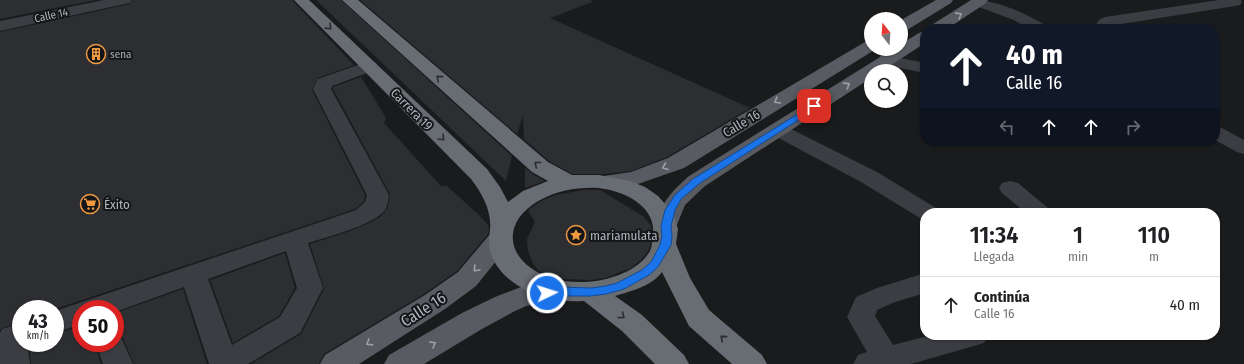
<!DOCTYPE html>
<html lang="es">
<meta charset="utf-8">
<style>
:root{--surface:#fff;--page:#f6f6f6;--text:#202124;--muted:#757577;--line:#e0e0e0}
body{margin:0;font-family:"Fira Sans Condensed",sans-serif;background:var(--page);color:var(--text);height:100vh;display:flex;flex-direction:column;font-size:15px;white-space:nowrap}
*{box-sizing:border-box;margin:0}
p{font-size:13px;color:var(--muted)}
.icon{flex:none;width:22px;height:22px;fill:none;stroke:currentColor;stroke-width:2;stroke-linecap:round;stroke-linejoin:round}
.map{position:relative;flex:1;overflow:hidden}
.panel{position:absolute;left:920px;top:208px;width:300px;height:132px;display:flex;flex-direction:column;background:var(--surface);border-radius:16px;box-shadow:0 1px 3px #0004}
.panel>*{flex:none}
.hud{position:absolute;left:920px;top:24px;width:300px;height:122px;border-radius:16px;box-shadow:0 1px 3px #0004;background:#111827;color:#fff;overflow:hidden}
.needle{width:26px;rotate:343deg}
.controls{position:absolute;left:864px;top:12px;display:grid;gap:8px}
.controls a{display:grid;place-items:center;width:44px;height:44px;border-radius:50%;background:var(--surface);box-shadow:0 1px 3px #0004;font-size:20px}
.speed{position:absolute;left:12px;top:300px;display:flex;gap:8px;font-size:20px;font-weight:700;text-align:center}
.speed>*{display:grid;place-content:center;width:52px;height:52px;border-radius:50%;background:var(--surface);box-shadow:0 1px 3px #0004;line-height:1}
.speed small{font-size:10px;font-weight:400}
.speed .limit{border:6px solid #d22;background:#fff;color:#111}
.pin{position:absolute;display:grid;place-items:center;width:34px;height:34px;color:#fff;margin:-17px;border-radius:8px;box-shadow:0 2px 6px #0006}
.me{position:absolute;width:44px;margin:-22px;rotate:86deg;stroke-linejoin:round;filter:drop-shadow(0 0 3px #0008)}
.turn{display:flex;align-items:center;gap:14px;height:84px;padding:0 20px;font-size:18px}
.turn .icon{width:52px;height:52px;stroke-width:2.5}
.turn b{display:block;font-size:28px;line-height:34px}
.lanes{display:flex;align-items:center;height:38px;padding:0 20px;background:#0003;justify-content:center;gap:20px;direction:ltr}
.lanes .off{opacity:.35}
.eta{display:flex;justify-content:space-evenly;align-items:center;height:68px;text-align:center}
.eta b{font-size:24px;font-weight:600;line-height:28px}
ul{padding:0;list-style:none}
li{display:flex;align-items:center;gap:12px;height:56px;padding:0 20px;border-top:1px solid var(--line)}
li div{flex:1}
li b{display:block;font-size:15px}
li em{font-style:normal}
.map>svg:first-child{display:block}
.building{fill:#2d2e31}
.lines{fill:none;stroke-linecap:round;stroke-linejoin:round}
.minor{fill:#3b3d42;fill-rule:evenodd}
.major{fill:#585b61;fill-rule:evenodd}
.highway{fill:#686c73;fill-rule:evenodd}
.oneway{stroke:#9ca2aa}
.oneway2{stroke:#2a2c2f}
.route{fill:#1a73e8;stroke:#114b97}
.labels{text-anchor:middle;stroke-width:4;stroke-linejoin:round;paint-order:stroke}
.far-street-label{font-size:11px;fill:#adb4bc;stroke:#151618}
.far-poi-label{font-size:11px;fill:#adb4bc;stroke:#151618;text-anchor:start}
.street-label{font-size:13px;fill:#adb4bc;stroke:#151618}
.poi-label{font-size:13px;fill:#adb4bc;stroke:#151618;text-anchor:start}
.near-street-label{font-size:16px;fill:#adb4bc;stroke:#151618}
</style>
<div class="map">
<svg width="1244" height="364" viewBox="0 0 1244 364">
<rect width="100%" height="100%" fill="#1a1b1d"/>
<!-- building -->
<path class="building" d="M0,0H96L0,19Z
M133,0H292L354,65L318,78L312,90L365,195L364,201L355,209L55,309H21V327L12,325L2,328L0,330V32L130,4Z
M316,0H341L512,156L506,181Z
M360,0H591L592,2L550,18L750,108L667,157L631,171L604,174H572L549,161L524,139L523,115L517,134Z
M361,77L386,118L384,123L441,186H447L479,215L487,224L489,228L488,234L457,271L424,294L324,354L319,364H251L301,334L324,289L310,244L350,231L371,222L380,217L388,207L390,194L333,89V87Z
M525,167L531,173L545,181L525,188Z
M584,190H600L643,216L651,226L652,236L649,250L641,260L631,268L605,278L591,280L563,279L539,271L533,264L528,251L527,239L535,222L528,210L541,201L555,195Z
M285,253L295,288L279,316L233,343L210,280Z
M183,289L207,364H134L121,334L115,332V313Z
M81,326V343H95L101,364H31L29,343H55V334Z"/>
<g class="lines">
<!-- minor -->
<path class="minor" d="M104,0H132L130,3L125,4L0,31V21Z
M972,0C998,0 1024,13 1047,26L1049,29H1029L1014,20L973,5L971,2Z
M1219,0H1241L1242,2L1240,5L1235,6L1115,25L1118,29H1101L1096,24L1100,19L1105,17Z
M886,55L925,63V73L880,64L877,60L880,56Z
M369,61L375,62L378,66L375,70L332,86L331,89L389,195C388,200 388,205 385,210C372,226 329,236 308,243L323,288L300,333L248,364H209L184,287L115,312V309H81V324L55,333V311L356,210L365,202L367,195L313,89L318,79ZM286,251L297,288L280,317L232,345L208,279Z
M778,124L785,126L877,172L936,208L940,213H925V220L920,218L861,182L771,134L768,130L771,126Z
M1215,126L1222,128L1244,140V154L1237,152L1215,140Z
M1010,181L1018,183L1048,208L1052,213H1026L1002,193L999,188L1002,183Z
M925,273V293L895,302L877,310L875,316L893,345L932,335H988L984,343L911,364H853L858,355L867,352L847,317L856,297L877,288Z
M12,326L21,329V343H27L30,364H0V333L2,329Z
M115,333L120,335L133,364H103L96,343H115Z"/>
<!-- major -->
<path class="major" d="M936,0H953L951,3L907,30L901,32V20Z
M971,0H988L986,3L947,29H928L930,26Z
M925,31V43L882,71H871V78L705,186L685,205L674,232L666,234L658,232L654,226C660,204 672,191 689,176L893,49H901V44L919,33Z
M871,40V49H876L684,168L635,185L605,189L597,187L594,182L597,177L631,172L668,158L865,42Z
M500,231L509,233L512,239L509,245L476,286L445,309L359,364H320L325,355L425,295L458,272L491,233Z
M560,281L569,284L573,291L569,298L526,306L515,311L482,329L424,364H384L389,355L462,313L495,297L521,287Z"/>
<!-- highway -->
<path class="highway" d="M294,0H309L487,169L500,187L508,202L523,191L548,181L532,172L342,0H358L548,162L572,175H599L630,181L645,187L658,196L666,205L674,217L678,229L676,244L690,278L709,310L762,355L767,364H732L689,326L662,272C652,286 631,291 615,296L642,315L684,355L689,364H655L622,331L584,301C549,304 501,288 490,251C488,243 489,237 490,230C492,211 482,193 471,179ZM599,188C624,191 657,206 653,236C652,241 652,247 650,251C633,280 581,288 551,278C508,264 497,224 540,200C559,190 578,187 599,188Z"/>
</g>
<!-- one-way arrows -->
<defs><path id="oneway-chevron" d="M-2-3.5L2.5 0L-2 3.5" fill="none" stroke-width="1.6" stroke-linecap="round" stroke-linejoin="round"/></defs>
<g class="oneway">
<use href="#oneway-chevron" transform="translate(959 15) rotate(-32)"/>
<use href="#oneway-chevron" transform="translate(847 85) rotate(-33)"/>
<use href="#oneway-chevron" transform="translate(777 101) rotate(149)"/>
<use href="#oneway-chevron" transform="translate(665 167) rotate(158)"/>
<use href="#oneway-chevron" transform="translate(476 269) rotate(133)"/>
<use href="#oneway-chevron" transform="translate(369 343) rotate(148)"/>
<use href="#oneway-chevron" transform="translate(433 344) rotate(-30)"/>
</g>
<g class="oneway2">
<use href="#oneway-chevron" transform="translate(329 27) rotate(44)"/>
<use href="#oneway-chevron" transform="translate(439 78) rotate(-139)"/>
<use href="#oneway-chevron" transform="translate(442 138) rotate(45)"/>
<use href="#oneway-chevron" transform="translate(537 164) rotate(-141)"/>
<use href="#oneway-chevron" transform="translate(622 316) rotate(37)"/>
<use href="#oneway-chevron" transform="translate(723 338) rotate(-139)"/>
</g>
<!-- route -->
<path class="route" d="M814,104L818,106L817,108L700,183L681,199L675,210L671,226L672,236L671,245L658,267L649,275L624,289L606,294L591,296H543L541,293L543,290L560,287L591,288L606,286L617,283L642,270L651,262L660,245L662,236L661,226L665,210L675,195L693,179Z"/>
<!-- icons -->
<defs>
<g id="building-ring" transform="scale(1)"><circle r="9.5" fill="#151618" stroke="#ef9a40" stroke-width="1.5"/><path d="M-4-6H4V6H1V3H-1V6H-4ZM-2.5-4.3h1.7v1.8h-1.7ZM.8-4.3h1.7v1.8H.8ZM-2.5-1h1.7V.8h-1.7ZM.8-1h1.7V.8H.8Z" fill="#ef9a40"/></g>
<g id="supermarket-ring" transform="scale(1)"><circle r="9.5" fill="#151618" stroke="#ef9a40" stroke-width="1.5"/><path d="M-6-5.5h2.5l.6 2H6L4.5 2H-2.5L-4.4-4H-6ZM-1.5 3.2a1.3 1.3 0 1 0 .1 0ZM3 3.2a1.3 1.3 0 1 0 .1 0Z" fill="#ef9a40"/></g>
<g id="sight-ring" transform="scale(1)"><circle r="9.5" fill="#151618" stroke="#ef9a40" stroke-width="1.5"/><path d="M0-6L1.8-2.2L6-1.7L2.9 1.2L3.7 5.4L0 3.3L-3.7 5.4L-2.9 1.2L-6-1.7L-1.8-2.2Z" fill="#ef9a40"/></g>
</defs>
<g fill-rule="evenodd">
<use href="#building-ring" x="96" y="54"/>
<use href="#supermarket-ring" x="90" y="204"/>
<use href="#sight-ring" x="576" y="235"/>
</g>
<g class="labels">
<!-- far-street labels -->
<g class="far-street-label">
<text transform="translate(51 15) rotate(-12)" y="4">Calle 14</text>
</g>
<!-- far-poi labels -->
<g class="far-poi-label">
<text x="110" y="58">sena</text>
</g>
<!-- street labels -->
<g class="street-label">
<text transform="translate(412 109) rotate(45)" y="5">Carrera 19</text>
<text transform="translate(741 123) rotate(-31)" y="5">Calle 16</text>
</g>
<!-- poi labels -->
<g class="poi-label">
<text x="104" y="209">Éxito</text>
<text x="590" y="240">mariamulata</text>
</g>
<!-- near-street labels -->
<g class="near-street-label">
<text transform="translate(423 309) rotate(-33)" y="6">Calle 16</text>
</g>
</g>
</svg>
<div class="controls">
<a><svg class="needle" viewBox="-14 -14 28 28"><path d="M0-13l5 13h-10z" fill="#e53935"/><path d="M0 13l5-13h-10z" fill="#757577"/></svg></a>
<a><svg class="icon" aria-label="search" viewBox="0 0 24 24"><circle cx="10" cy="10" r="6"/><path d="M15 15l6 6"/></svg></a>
</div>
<div class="speed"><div>43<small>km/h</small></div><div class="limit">50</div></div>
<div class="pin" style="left:814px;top:106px;background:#d93025"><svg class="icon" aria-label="arrive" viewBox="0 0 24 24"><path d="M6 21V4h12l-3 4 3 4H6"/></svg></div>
<svg class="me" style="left:547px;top:293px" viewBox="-20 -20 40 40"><circle r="17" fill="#1a73e8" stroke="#fff" stroke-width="3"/><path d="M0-11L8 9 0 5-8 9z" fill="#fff"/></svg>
<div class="hud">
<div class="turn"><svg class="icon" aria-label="ahead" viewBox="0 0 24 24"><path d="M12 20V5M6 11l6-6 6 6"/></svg><div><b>40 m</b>Calle 16</div></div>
<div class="lanes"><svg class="icon off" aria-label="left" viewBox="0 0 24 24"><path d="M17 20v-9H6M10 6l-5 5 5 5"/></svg><svg class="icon" aria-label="ahead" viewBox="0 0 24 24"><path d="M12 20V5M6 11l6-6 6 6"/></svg><svg class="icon" aria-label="ahead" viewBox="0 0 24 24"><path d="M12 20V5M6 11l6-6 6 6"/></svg><svg class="icon off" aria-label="right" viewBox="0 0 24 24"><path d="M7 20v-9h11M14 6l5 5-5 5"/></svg></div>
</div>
<section class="panel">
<div class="eta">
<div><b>11:34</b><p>Llegada</p></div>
<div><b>1</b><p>min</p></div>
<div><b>110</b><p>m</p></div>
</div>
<ul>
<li><svg class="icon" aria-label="ahead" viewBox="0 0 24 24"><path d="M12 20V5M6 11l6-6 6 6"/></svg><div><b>Continúa</b><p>Calle 16</p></div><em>40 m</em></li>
</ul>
</section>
</div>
